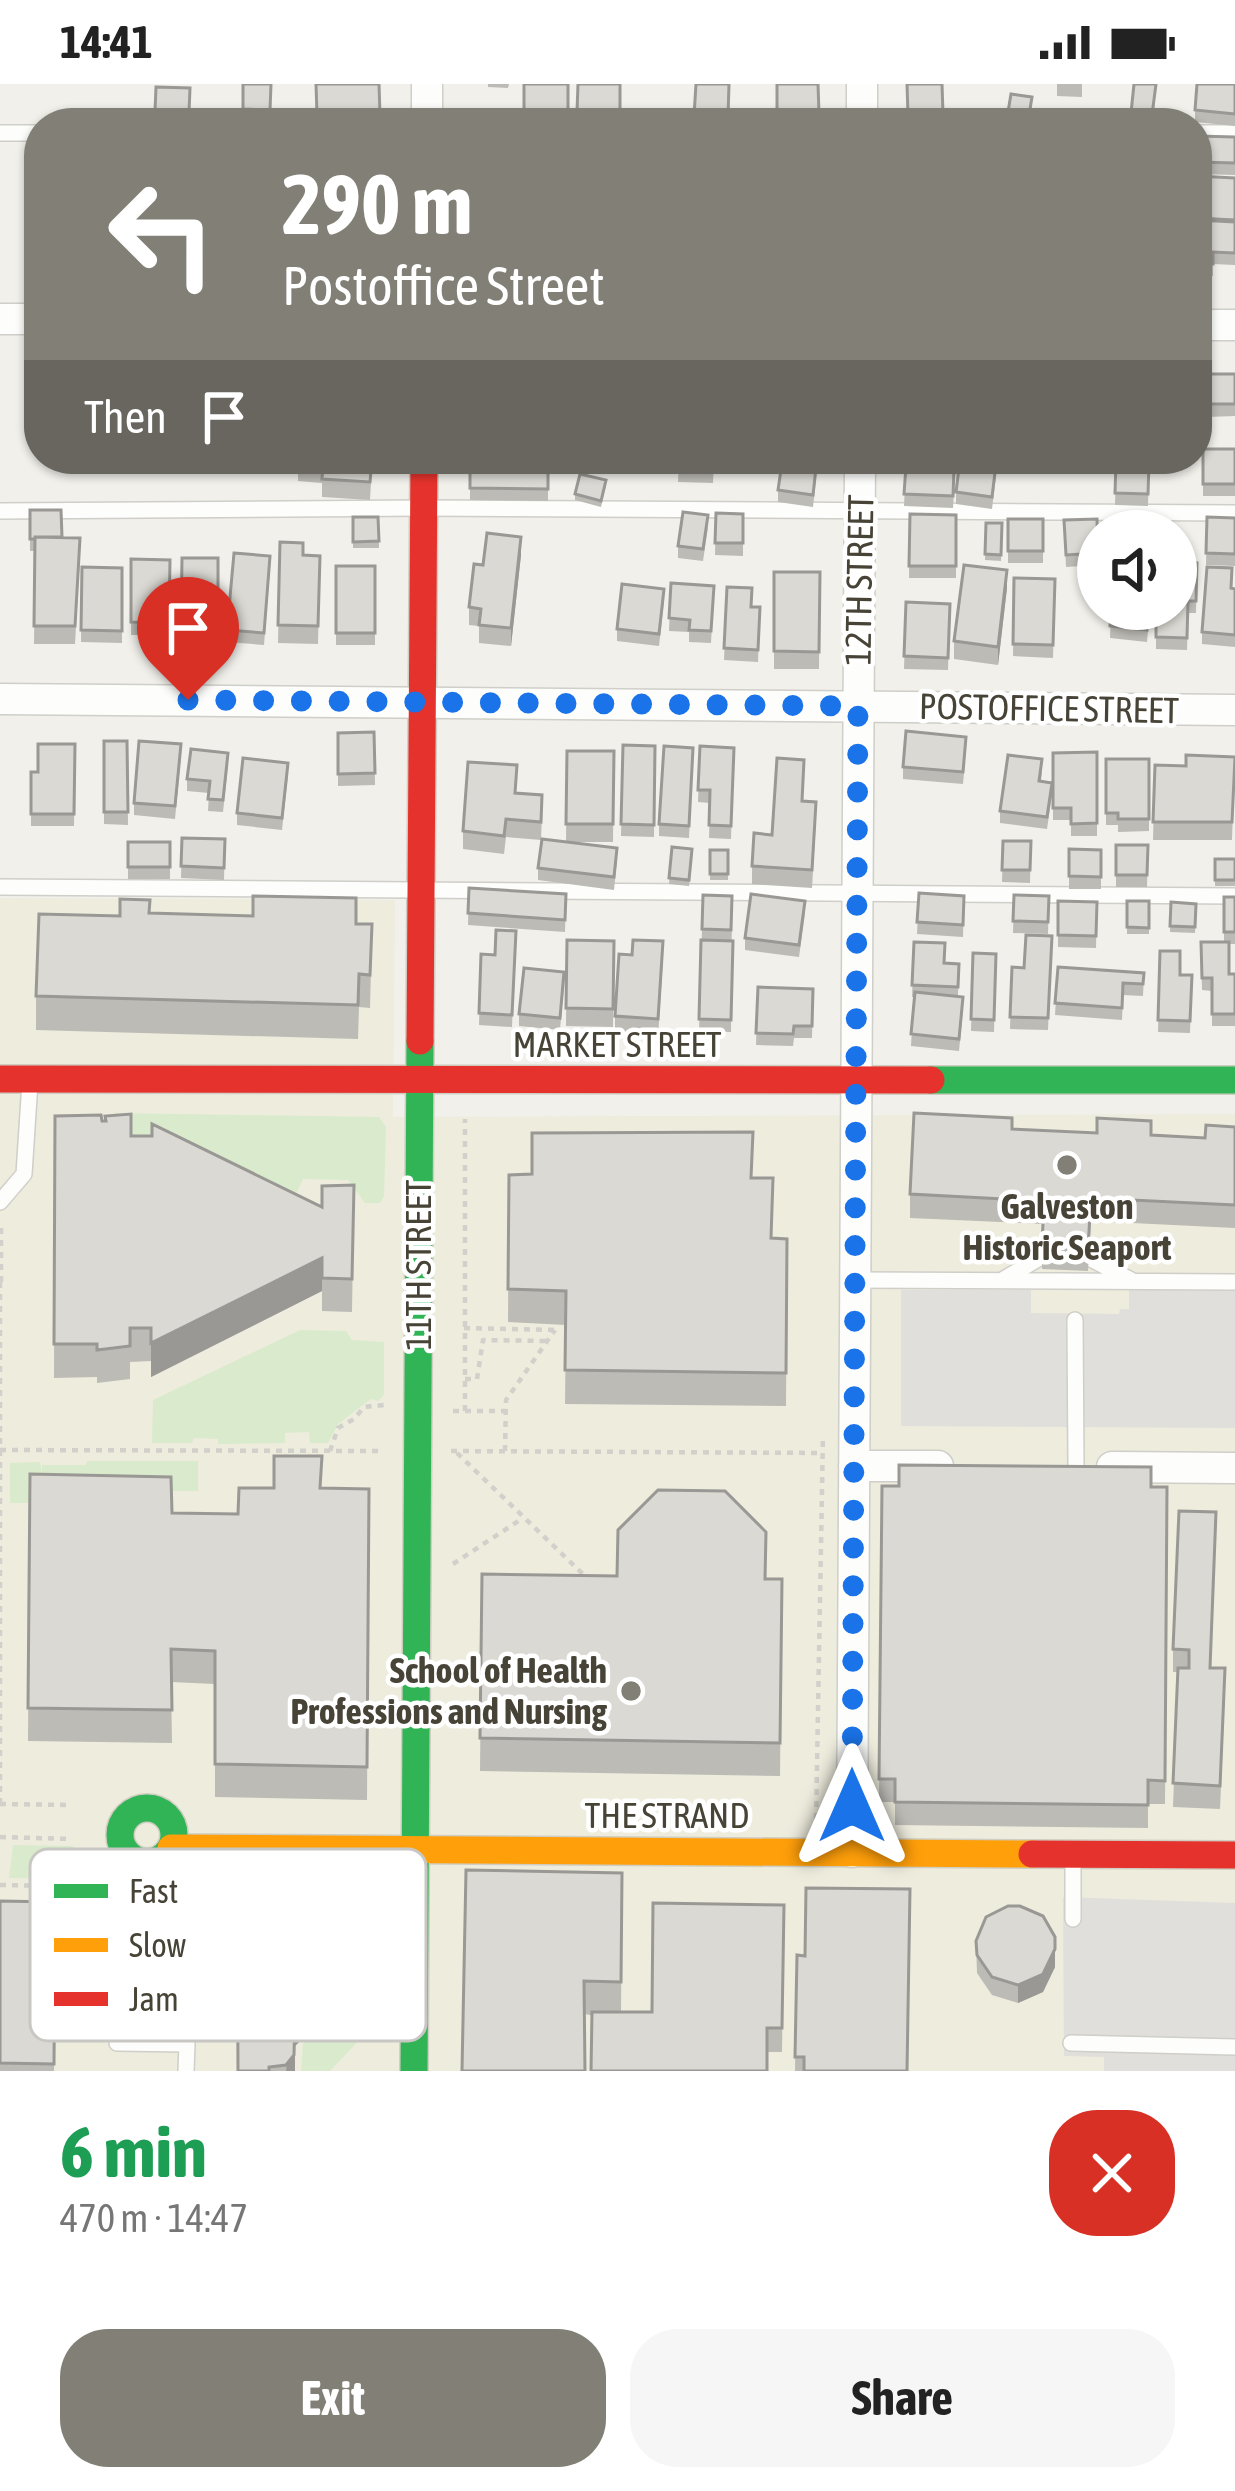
<!DOCTYPE html>
<meta charset="utf-8">
<style>
:root{--surface:#fff;--page:#f6f6f6;--text:#222;--muted:#767676;--accent:#828076}
body{margin:0;font-family:"Asap Condensed",sans-serif;background:var(--page);color:var(--text);height:100vh;display:flex;flex-direction:column;font-size:45px;white-space:nowrap}
*{box-sizing:border-box;margin:0}
p{font-size:39px;color:var(--muted)}
.icon{flex:none;width:66px;height:66px;fill:none;stroke:currentColor;stroke-width:2;stroke-linecap:round;stroke-linejoin:round}
.map{position:relative;height:1987px;overflow:hidden}
.details{display:flex;flex-direction:column;background:var(--surface);flex:1}
.details>*{flex:none}
.top-card{position:absolute;left:24px;top:24px;width:1188px;height:366px;border-radius:48px;box-shadow:0 3px 9px #0004;background:#828076;color:#fff;overflow:hidden}
.buttons{position:absolute;left:1077px;top:426px;display:grid;gap:24px}
.buttons a{display:grid;place-items:center;width:120px;height:120px;border-radius:50%;background:var(--surface);box-shadow:0 3px 9px #0004;font-size:60px}
.pin{position:absolute;display:grid;place-items:center;width:102px;height:102px;color:#fff;margin:-123px -51px;border-radius:50% 50% 50% 0;rotate:-45deg;box-shadow:0 0 12px #0007}
.pin .icon{rotate:45deg}
.me{position:absolute;width:132px;margin:-66px;rotate:0deg;stroke-linejoin:round;filter:drop-shadow(0 0 9px #0008)}
.turn{display:flex;align-items:center;gap:42px;height:252px;padding:0 60px;font-size:54px}
.turn .icon{width:156px;height:156px;stroke-width:2.5}
.turn b{display:block;font-size:84px;line-height:102px}
.then{display:flex;align-items:center;height:114px;padding:0 60px;background:#0003;gap:24px;font-size:45px}
.round{display:grid;place-items:center;flex:none;width:126px;height:126px;border-radius:48px;background:var(--page)}
.head{display:flex;align-items:center;justify-content:space-between;height:204px;padding:0 60px}
h1{font-size:72px;font-weight:700;line-height:90px;color:#1e9e55}
.button{display:flex;gap:24px;margin-top:auto;padding:24px 60px}
.button a{flex:1;height:138px;border-radius:48px;background:var(--accent);color:#fff;font-size:48px;font-weight:700;line-height:138px;text-align:center}
.button a+a{background:var(--page);color:var(--text)}
.status{display:flex;justify-content:space-between;align-items:center;height:84px;padding:0 60px;background:var(--surface);direction:ltr}
.status svg{height:33px;fill:currentColor}
.map>svg:first-child{display:block}
.education{fill:#eeecdd}
.green{fill:#d9ebcc}
.parking{fill:#e0dfdb}
.lines{fill:none;stroke-linecap:round;stroke-linejoin:round}
.lane-casing{stroke:#cfcec8;stroke-width:18}
.street-casing{stroke:#cfcec8;stroke-width:33}
.fast-casing{stroke:#d0cec2;stroke-width:30}
.slow-casing{stroke:#d0cec2;stroke-width:30}
.jam-casing{stroke:#d0cec2;stroke-width:30}
.path{stroke:#d1d0ca;stroke-width:4.5;stroke-dasharray:6 6;stroke-linecap:butt}
.lane{stroke:#fdfdfc;stroke-width:15}
.street{stroke:#fdfdfc;stroke-width:30}
.fast{stroke:#30b455;stroke-width:27}
.slow{stroke:#ff9f0a;stroke-width:27}
.jam{stroke:#e5322d;stroke-width:27}
.wall{fill:#bcbbb5}
.shaded-wall{fill:#999894}
.building{fill:#dbd9d3;stroke:#999894;stroke-width:3}
.route{stroke:#1a73e8;stroke-width:21;stroke-dasharray:0 37.8}
.poi-dot{fill:#828076;stroke:#fff;stroke-width:4.5}
.labels{text-anchor:middle;stroke-width:9;stroke-linejoin:round;paint-order:stroke}
.street-label{font-size:36px;fill:#474337;stroke:#fff}
.poi-label{font-size:36px;font-weight:bold;fill:#474337;stroke:#fff}
.key{fill:#fff;stroke:#c8c7c3;stroke-width:3}
.key-label{font-size:33px;fill:#474337}
</style>
<div class="status"><b>14:41</b><svg viewBox="0 0 49 12"><path d="M0 12V9h3v3zM5 12V6h3v6zM10 12V3h3v9zM15 12V0h3v12zM26 1h20v11H26zM47 4h2v5h-2z"/></svg></div>
<div class="map">
<svg width="1235" height="1987" viewBox="0 0 1235 1987">
<rect width="100%" height="100%" fill="#f1f0eb"/>
<!-- education -->
<path class="education" d="M0,814L395,816L393,1033L1235,1030V1987H0Z"/>
<!-- green -->
<path class="green" d="M115,1029L379,1033L386,1043L384,1112L380,1119H365L348,1096L303,1095L293,1116L100,1047L104,1035Z
M300,1246L346,1247L352,1256L384,1258V1311L378,1317L371,1315L338,1340L328,1359H310L309,1348L285,1349V1359L218,1360V1355L194,1354L192,1359H152L153,1316Z
M87,1377H198V1407H153L151,1414L29,1413V1419H10V1379L40,1378L42,1391V1381H86Z
M13,1761L73,1762V1795L9,1794Z
M328,1920L361,1954L330,1987H301L303,1960L325,1936Z"/>
<!-- parking -->
<path class="parking" d="M901,1206H1031V1229L1119,1230L1120,1225H1129V1206L1235,1207V1344L901,1342Z
M1063,1813L1235,1819V1987H1104V1973L1064,1972Z"/>
<g class="lines">
<!-- lane casing -->
<g class="lane-casing">
<path id="lane" d="M0,49H39
M1197,49H1235
M0,427L423,424L1235,429
M0,803L1235,812
M0,1118L24,1090L30,998
M1089,1174L1131,1196
M1004,1195L1043,1172
M855,1196L1235,1198
M1075,1236L1076,1383
M1073,1835V1772
M117,1959L187,1960L186,1987
M1071,1959L1235,1963"/>
</g>
<!-- street casing -->
<g class="street-casing">
<path id="street" d="M427,39V0
M862,39V0
M0,235H39
M1197,241H1235
M0,615L1235,626
M854,1382H938
M1112,1383L1235,1384
M852,1768L860,375"/>
</g>
<!-- fast casing -->
<g class="fast-casing">
<path id="fast" d="M931,996H1235
M120 1751a27 27 0 1 1 54 0a27 27 0 1 1-54 0Z
M414,1987L420,957"/>
</g>
<!-- slow casing -->
<g class="slow-casing">
<path id="slow" d="M171,1764L1032,1770"/>
</g>
<!-- jam casing -->
<g class="jam-casing">
<path id="jam" d="M420,957L424,375
M0,995L931,996
M1032,1770L1235,1771"/>
</g>
<!-- path -->
<path class="path" d="M0,1198V1721
M1,1198V1140
M464,1244L554,1246
M465,1295H477L483,1256L546,1257
M453,1327H465V1035
M465,1327H506
M0,1366L384,1367
M330,1367L338,1344L354,1335L364,1323L384,1321
M451,1367L823,1369
M505,1367L506,1316L555,1246
M457,1369L587,1494
M453,1480L523,1434
M0,1720L70,1721
M816,1735L823,1351
M0,1753L72,1755
M0,1801L240,1805
M216,1843L229,1844"/>
<!-- lane -->
<use href="#lane" class="lane"/>
<!-- street -->
<use href="#street" class="street"/>
<!-- fast -->
<use href="#fast" class="fast"/>
<!-- slow -->
<use href="#slow" class="slow"/>
<!-- jam -->
<use href="#jam" class="jam"/>
</g>
<!-- wall -->
<path class="wall" d="M243,0H271L270,38L243,37Z
M316,0H379L380,39H317Z
M488,0H509L508,4L488,3Z
M524,0H568V39H524Z
M578,0H620V39H577Z
M696,0H729L728,39H694Z
M777,0H818L819,39H777Z
M906,0H942L943,39H908Z
M1057,0H1082V13L1057,12Z
M1156,0L1153,39H1131V29Z
M1235,0V42L1195,38V26Z
M156,3L190,4L189,39H155Z
M1032,19L1029,39H1007V34Z
M35,48H39V94H35Z
M1197,52L1235,53V91L1197,90Z
M1197,92L1235,94V181L1213,180V192L1197,191Z
M36,95H39V197H34Z
M1206,290H1235V332L1207,333Z
M1203,365H1235V412H1203Z
M298,375H379V380H372L370,416L322,413V399L298,397Z
M469,375H563V385H548V417L470,416V384H540L469,383Z
M679,375H714L713,399L678,398Z
M720,375H751V379L720,378Z
M930,375H956L953,424L904,422L906,382L930,383Z
M1114,375H1137L1136,379H1149L1148,422L1115,421L1116,378L1131,379L1114,378Z
M996,392L992,425L956,420V408Z
M816,396L813,423L778,418V406Z
M606,402L601,423L575,416V410Z
M30,426L80,472L75,560H34L35,467H30Z
M716,429L743,430V472L715,471Z
M910,430L956,431V494H909Z
M353,433H378L379,464H353Z
M1207,433L1235,434V482L1206,481Z
M1008,435H1043V479H1008Z
M1097,435L1098,481L1066,483L1064,436Z
M986,439H1002L1001,477L985,476Z
M708,443L703,477L678,474V462Z
M280,458L303,471L320,472L318,560L278,559Z
M521,471L511,562L479,559V542L469,541V523L483,481Z
M182,474H218V559L181,558Z
M131,475L170,476L169,551H131Z
M1197,479L1196,529H1188L1187,566L1156,565V525Z
M336,482H375V561H336Z
M82,483L122,484V559L81,558Z
M270,484L264,561L227,558V546Z
M774,488H820L819,585H774Z
M1014,494L1055,495L1053,574L1013,572Z
M671,499L714,502L711,559L689,558V548L669,547Z
M727,503L752,523H760L758,578L724,576Z
M1007,504L998,581L954,575V557Z
M1232,505H1235V563L1202,560V548Z
M664,517L659,562L617,557V545Z
M906,518L950,520L948,586L904,585Z
M1111,525H1150L1147,558L1110,554Z
M374,648L375,701L338,702V649Z
M104,657H127L128,741L104,740Z
M75,660L74,742H31V688H38Z
M623,661L655,662L654,753L621,752Z
M700,662L734,664L731,755L709,754L710,719L698,718Z
M693,664L689,754L659,752V740Z
M966,665L963,700L903,695V683Z
M567,667H614L613,758H566Z
M1097,668V752H1071V736H1053V669Z
M181,672L175,735L134,731V719Z
M1235,673L1232,756H1153L1155,681L1186,682Z
M1106,675H1149V747L1118,748V741H1106Z
M228,681L223,728L208,727L209,709L187,707V695Z
M1042,687L1041,697L1052,711L1047,745L1000,739V727Z
M288,691L282,746L237,741V729Z
M516,709L542,729L541,756L506,753L504,770L463,765V747Z
M803,717L816,736L812,804L752,800V782L772,751Z
M182,754L225,755L224,796L181,794Z
M1003,757H1031L1030,799L1002,798Z
M128,758H170V795H128Z
M1116,761H1148L1147,803H1116Z
M672,763L692,771L689,802L669,800Z
M1069,765L1101,766V805H1069Z
M710,766H728V796H710Z
M1215,775H1235V802H1215Z
M617,776L614,806L538,796V784Z
M469,804L566,810L565,848L468,841Z
M919,809L964,812L963,853L917,850Z
M703,811L732,812L731,948L699,947Z
M1014,811L1049,812L1048,850L1013,849Z
M1224,813H1235V860H1229V890H1235V942H1212V907L1202,906L1201,858H1224Z
M1058,817L1097,818L1096,864L1058,863Z
M1127,817H1149V850H1127Z
M1171,818L1196,820L1195,849L1170,848Z
M150,829L372,840L370,924L359,923L358,955L36,946V912L120,832Z
M805,829L799,873L745,866V854Z
M516,847L512,943L479,941L481,870L495,871Z
M1052,852L1048,946L1010,945L1012,883L1024,884Z
M567,856L614,857L613,943L566,942Z
M914,858L944,879L959,880L958,912L963,925L959,967L911,962L914,913H912Z
M1160,867L1180,891H1192L1190,949L1158,948Z
M973,869L996,870L994,948L971,947Z
M632,871L663,875L658,953L615,950V932Z
M1058,883L1144,889L1143,912L1123,911L1122,936L1055,931Z
M564,900L560,946L519,942V930Z
M758,903L813,905L812,954H794L793,962L756,961Z
M55,1032L105,1037V1032L131,1052L322,1123L354,1101L352,1228L322,1227V1207L151,1293V1277L130,1278V1295L97,1299V1293L54,1294Z
M1235,1043V1144L1091,1137L1088,1187L1042,1185L1043,1140L910,1134V1110L1012,1045L1205,1054Z
M509,1091L752,1094L772,1154L787,1155L786,1322L565,1320L566,1241L508,1238Z
M30,1390L172,1429L238,1430L322,1404L369,1405L367,1716L215,1713V1600L171,1598L172,1659L28,1657Z
M882,1402L1167,1403L1165,1720H1148V1744L895,1741V1718H879Z
M1216,1452L1210,1584L1225,1607L1220,1725L1173,1723L1178,1588H1173V1565Z
M482,1490L782,1495L780,1692L480,1687Z
M622,1789L621,1928H652L784,1821L782,1968H767L585,1930L462,1987Z
M217,1814V1903H162L161,1916H151V1938H130V1916H117V1903H70V1884L55,1883L54,1987H0V1817L53,1838H70Z
M374,1819L373,1845L322,1894V1936L295,1962V1987H238Z
M976,1857L1055,1883L1043,1908L1018,1919L992,1911L977,1889Z
M797,1871L908,1987H795Z"/>
<!-- shaded-wall -->
<path class="shaded-wall" d="M521,453V471L511,562V544Z
M1007,486V504L998,581V563Z
M322,1174V1207L151,1293V1259Z
M374,1786L373,1845L321,1894V1861Z
M1055,1865V1883L1043,1908L1018,1919V1901Z
M322,1903V1936L295,1962V1987H286L295,1929Z"/>
<!-- building -->
<path class="building" d="M243,0H271L270,26L243,25Z
M316,0H379L380,31H317Z
M524,0H568V27H524Z
M578,0H620V29L577,28Z
M696,0H729L728,33L694,32Z
M777,0H818L819,30L777,31Z
M907,0H942L943,30L908,31Z
M1134,0H1156L1152,31L1131,29Z
M1197,0H1235V30L1195,26Z
M156,3L190,4L189,28L155,27Z
M1011,10L1032,13L1028,37L1007,34Z
M35,48H39V82H35Z
M1197,52L1235,53V79L1197,78Z
M1197,92L1235,94V136L1197,134Z
M36,95H39V134H37Z
M1197,136L1235,138V169L1213,168V180L1197,179Z
M35,145H39V185H34Z
M1206,290H1235V320H1207Z
M1203,365H1235V400H1203Z
M298,375H372L370,398L322,395L323,381L298,379Z
M679,375H713V381L678,380Z
M930,375H955V379L930,378Z
M960,376L996,380L992,413L956,408Z
M1116,378L1149,379L1148,410L1115,409Z
M782,379L816,384L813,411L778,406Z
M906,382L954,385L953,412L904,410Z
M470,384L548,385V405L470,404Z
M580,390L606,396L601,417L575,410Z
M30,426H61L62,453H35V455H30Z
M683,428L708,431L703,465L678,462Z
M716,429L743,430V459H715Z
M910,430L956,431V482H909Z
M353,433H378L379,457L353,458Z
M1207,433L1235,434V470L1206,469Z
M1008,435H1043V467H1008Z
M1097,435L1098,469L1066,471L1064,436Z
M986,439H1002L1001,471L985,470Z
M1115,439H1148V447H1115Z
M487,449L521,453L511,544L479,541L481,525L469,523L474,480L483,481Z
M35,453L80,454L75,542H34Z
M280,458L303,459V471L320,472L318,542L278,541Z
M234,469L270,472L264,549L227,546Z
M182,474H218V546H181Z
M131,475L170,476L169,539L131,538Z
M1176,479H1197L1196,517H1188L1187,554L1156,553V525H1176Z
M964,481L1007,486L998,563L954,557Z
M336,482H375V549H336Z
M82,483L122,484V547L81,546Z
M1207,483L1232,484L1231,504L1235,505V551L1202,548Z
M774,488H820L819,568L774,567Z
M1014,494L1055,495L1053,561L1013,560Z
M671,499L714,502L711,547L689,546L690,536L669,534Z
M622,500L664,505L659,550L617,545Z
M727,503L752,504L751,523H760L758,566L724,564Z
M906,518L950,520L948,574L904,572Z
M1111,525H1149L1147,546L1110,542Z
M906,647L966,653L963,688L903,683Z
M374,648L375,689L338,690V649Z
M104,657H127L128,728H104Z
M139,657L181,660L175,722L134,719Z
M38,660H75L74,730H31V688H38Z
M623,661L655,662L654,741L621,740Z
M664,662L693,664L689,742L659,740Z
M700,662L734,664L731,742L709,741L710,706H698Z
M191,665L228,669L223,716L208,715L210,697L187,695Z
M567,667H614L613,740H566Z
M1097,668V739L1071,740V724H1053V669Z
M1008,671L1042,675L1039,697L1052,699L1047,733L1000,727Z
M1186,671L1235,673L1232,738H1153L1155,681L1186,682Z
M243,674L288,679L282,734L237,729Z
M777,674L804,676L802,717L816,718L812,786L752,782L754,749L772,751Z
M1106,675H1149V735H1118V729H1106Z
M468,678L517,681L515,709L542,711L541,738L506,735L504,752L463,747Z
M182,754L225,755L224,784L181,782Z
M542,755L617,764L614,793L538,784Z
M1003,757H1031L1030,786H1002Z
M128,758H170V783H128Z
M1116,761H1148L1147,791H1116Z
M672,763L692,765L689,796L669,794Z
M1069,765L1101,766V793L1069,792Z
M710,766H728V790H710Z
M1215,775H1235V796H1215Z
M469,804L566,810L565,836L468,829Z
M919,809L964,812L963,841L917,838Z
M751,810L805,817L799,861L745,854Z
M703,811L732,812L731,846L702,845Z
M1014,811L1049,812L1048,838L1013,837Z
M253,812L356,814V840H372L370,891L359,890L358,921L36,912L39,830L120,832V815L150,816L149,829L253,832Z
M1224,813H1235V848H1224Z
M1058,817L1097,818L1096,852L1058,851Z
M1127,817H1149V844L1127,843Z
M1171,818L1196,820L1195,843L1170,842Z
M496,846L516,847L512,931L479,929L481,870L495,871Z
M1026,851L1052,852L1048,934L1010,933L1012,883L1024,884Z
M567,856L614,857L613,925L566,924Z
M633,856L663,857L658,935L615,932L619,870L632,871Z
M701,856L733,857L731,936L699,935Z
M914,858L945,859L944,879L959,880L958,903L912,901Z
M1201,858H1229V890H1235V930H1212V894H1202Z
M1160,867H1180V891H1192L1190,937L1158,936Z
M973,869L996,870L994,936L971,935Z
M1058,883L1144,889L1143,900L1123,899L1122,924L1055,919Z
M524,884L564,888L560,934L519,930Z
M758,903L813,905L812,942H794L793,950L756,949Z
M915,908L963,913L959,955L911,950Z
M914,1029L1012,1034V1045L1097,1049V1034L1151,1037V1051L1205,1054L1206,1041L1235,1043V1121L1091,1114L1088,1164L1042,1161L1044,1117L910,1110Z
M131,1030V1052H152V1040L322,1123V1102L354,1101L352,1195L322,1194V1174L151,1259V1244H130V1262L97,1266V1260H54L55,1032L101,1031L102,1037H106L105,1032Z
M753,1048L751,1094H773L771,1154L787,1155L786,1289L565,1286L566,1207L508,1205L509,1091L532,1090V1049Z
M274,1372H322L320,1404L369,1405L367,1683L215,1680V1567L171,1565L172,1626L28,1624L30,1390L171,1393L172,1429L238,1430L239,1404H274Z
M899,1381L1151,1383V1403H1167L1165,1697L1148,1696V1721L895,1718V1695H879L882,1402H899Z
M658,1406L725,1407L766,1448L765,1495H782L780,1659L480,1654L482,1490L617,1492L618,1446Z
M1179,1427L1216,1428L1210,1584H1225L1220,1702L1173,1699L1178,1584H1189V1566L1173,1565Z
M237,1786H374L373,1812L321,1861L322,1903L295,1929L294,1971L286,1981L269,1983V1987H238Z
M466,1786L622,1789L621,1898L584,1897L585,1987H462Z
M806,1804L910,1805L907,1987H804V1973H795L797,1871L805,1872Z
M71,1814H217V1870H162L161,1882L151,1883V1905H130V1883H117V1870L70,1869V1851L55,1850L54,1980L0,1979V1817L53,1818V1838H70Z
M653,1819L784,1821L782,1944H767V1987H591L592,1928H652Z
M1008,1822H1020L1043,1832L1055,1853V1865L1043,1890L1018,1901L992,1893L977,1871L976,1857L986,1833Z"/>
<g class="lines">
<!-- route -->
<path class="route" d="M188,616L858,622L852,1722"/>
</g>
<!-- markers -->
<g class="poi-dot">
<circle cx="1067" cy="1081" r="12"/>
<circle cx="631" cy="1607" r="12"/>
</g>
<g class="labels">
<!-- street labels -->
<g class="street-label">
<text transform="translate(859 496) rotate(-89)" y="13">12TH STREET</text>
<text transform="translate(1049 624) rotate(1)" y="13">POSTOFFICE STREET</text>
<text x="617" y="973">MARKET STREET</text>
<text transform="translate(418 1181) rotate(-90)" y="13">11TH STREET</text>
<text x="667" y="1744">THE STRAND</text>
</g>
<!-- poi labels -->
<g class="poi-label">
<text x="1067" y="1135">Galveston<tspan x="1067" dy="41">Historic Seaport</tspan></text>
<text x="607" y="1599" text-anchor="end">School of Health<tspan x="607" dy="41">Professions and Nursing</tspan></text>
</g>
</g>
<!-- legend -->
<rect x="30" y="1765" width="396" height="192" rx="18" class="key"/>
<rect x="54" y="1800" width="54" height="14" fill="#30b455"/>
<rect x="54" y="1854" width="54" height="14" fill="#ff9f0a"/>
<rect x="54" y="1908" width="54" height="14" fill="#e5322d"/>
<g class="key-label">
<text x="129" y="1819">Fast</text>
<text x="129" y="1873">Slow</text>
<text x="129" y="1927">Jam</text>
</g>
</svg>
<div class="buttons">
<a><svg class="icon" aria-label="sound" viewBox="0 0 24 24"><path d="M4 9h4l5-4v14l-5-4H4zM17 9q2 3 0 6"/></svg></a>
</div>
<div class="pin" style="left:188px;top:616px;background:#d93025"><svg class="icon" aria-label="arrive" viewBox="0 0 24 24"><path d="M6 21V4h12l-3 4 3 4H6"/></svg></div>
<svg class="me" style="left:852px;top:1722px" viewBox="-20 -20 40 40"><path d="M0-17L14 15 0 8-14 15z" fill="#1a73e8" stroke="#fff" stroke-width="4"/></svg>
<div class="top-card">
<div class="turn"><svg class="icon" aria-label="left" viewBox="0 0 24 24"><path d="M17 20v-9H6M10 6l-5 5 5 5"/></svg><div><b>290 m</b>Postoffice Street</div></div>
<div class="then">Then<svg class="icon" aria-label="arrive" viewBox="0 0 24 24"><path d="M6 21V4h12l-3 4 3 4H6"/></svg></div>
</div>
</div>
<section class="details">
<div class="head"><div><h1>6 min</h1><p>470 m · 14:47</p></div><a class="round" style="background:#d93025;color:#fff"><svg class="icon" aria-label="close" viewBox="0 0 24 24"><path d="M6 6l12 12M18 6L6 18"/></svg></a></div>
<div class="button"><a>Exit</a><a>Share</a></div>
</section>
